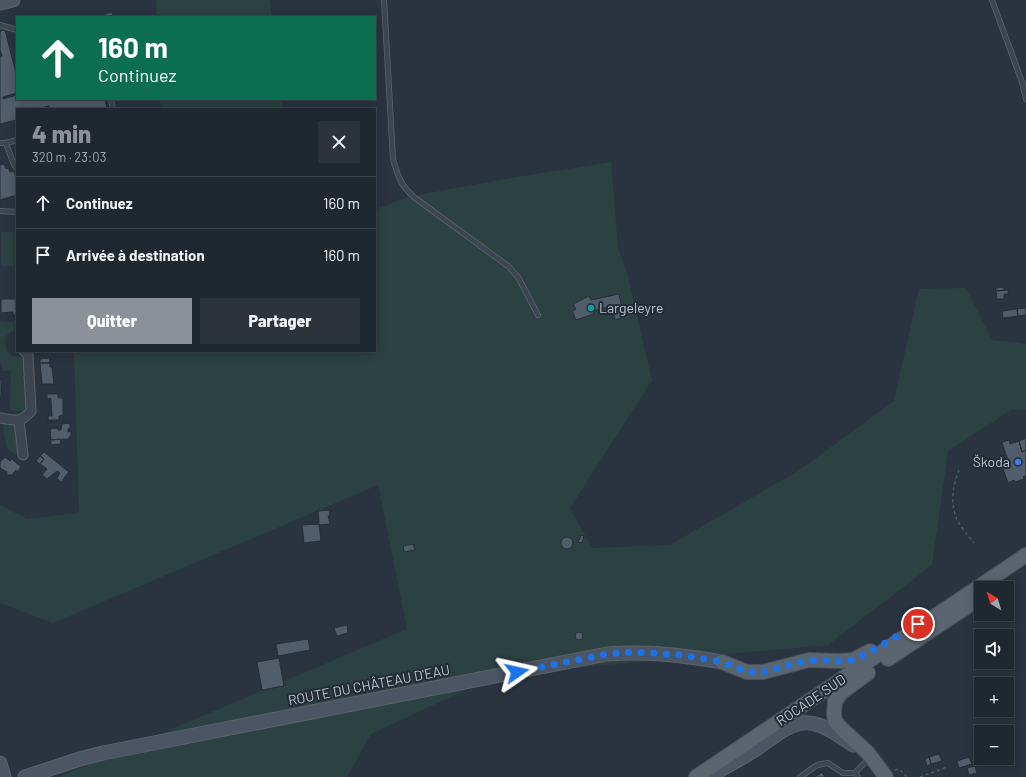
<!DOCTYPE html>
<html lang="fr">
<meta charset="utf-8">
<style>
:root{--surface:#1f2730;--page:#2c333c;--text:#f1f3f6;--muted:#a1a5ab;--line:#3c444c;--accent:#8c9099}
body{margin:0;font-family:Barlow,sans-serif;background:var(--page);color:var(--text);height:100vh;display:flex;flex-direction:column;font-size:15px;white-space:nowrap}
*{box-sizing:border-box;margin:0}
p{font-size:13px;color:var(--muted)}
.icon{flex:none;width:22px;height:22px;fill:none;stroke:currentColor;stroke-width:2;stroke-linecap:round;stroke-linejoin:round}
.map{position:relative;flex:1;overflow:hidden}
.drawer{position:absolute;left:16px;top:108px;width:360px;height:244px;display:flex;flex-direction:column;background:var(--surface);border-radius:0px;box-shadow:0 2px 10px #0003,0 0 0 1px var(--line)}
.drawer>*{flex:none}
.hud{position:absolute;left:16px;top:16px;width:360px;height:84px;border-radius:0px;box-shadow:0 2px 10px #0003,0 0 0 1px var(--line);background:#0b6e4f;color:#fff;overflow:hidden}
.needle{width:26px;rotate:322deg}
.controls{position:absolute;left:974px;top:581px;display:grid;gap:8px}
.controls a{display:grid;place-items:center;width:40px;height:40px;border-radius:0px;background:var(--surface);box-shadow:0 2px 10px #0003,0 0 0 1px var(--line);font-size:20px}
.pin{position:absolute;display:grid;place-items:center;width:34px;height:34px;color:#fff;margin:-17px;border:2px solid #fff;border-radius:50%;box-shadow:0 1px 4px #0007}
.me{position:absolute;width:44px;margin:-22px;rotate:79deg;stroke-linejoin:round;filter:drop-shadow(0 0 3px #0008)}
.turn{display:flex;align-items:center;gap:14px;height:84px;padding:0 16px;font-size:18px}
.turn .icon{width:52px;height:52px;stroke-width:2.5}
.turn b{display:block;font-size:28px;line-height:34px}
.round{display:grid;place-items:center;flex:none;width:42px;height:42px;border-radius:0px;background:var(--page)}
.overview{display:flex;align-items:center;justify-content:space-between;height:68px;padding:0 16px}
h1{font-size:24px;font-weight:800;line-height:30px;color:var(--accent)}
.primary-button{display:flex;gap:8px;margin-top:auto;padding:8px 16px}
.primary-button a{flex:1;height:46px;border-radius:0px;background:var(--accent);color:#fff;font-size:16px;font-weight:800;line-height:46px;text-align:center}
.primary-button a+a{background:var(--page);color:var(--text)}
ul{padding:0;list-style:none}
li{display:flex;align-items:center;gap:12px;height:52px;padding:0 16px;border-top:1px solid var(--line)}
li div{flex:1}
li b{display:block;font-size:15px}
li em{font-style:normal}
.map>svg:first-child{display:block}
.green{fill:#2c4242}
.building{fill:#525d6b;stroke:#242d38}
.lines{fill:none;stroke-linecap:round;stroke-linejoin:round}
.lane-casing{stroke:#5b646d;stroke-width:6}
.street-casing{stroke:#5b646d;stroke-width:11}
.secondary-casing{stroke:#5b646d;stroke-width:15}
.primary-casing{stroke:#474f59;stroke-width:16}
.path{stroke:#4b5e60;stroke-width:1.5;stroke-dasharray:3 3;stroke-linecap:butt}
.lane{stroke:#3d4650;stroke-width:4.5}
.street{stroke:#3d4650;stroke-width:9}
.secondary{stroke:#4b5563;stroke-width:13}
.primary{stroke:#5b6570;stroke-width:14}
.route{stroke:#1a73e8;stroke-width:7;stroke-dasharray:0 12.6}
.culture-dot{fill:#0f9aa8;stroke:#222b36;stroke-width:1.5}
.shop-dot{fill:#3f7fe0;stroke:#222b36;stroke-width:1.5}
.labels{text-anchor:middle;stroke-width:4;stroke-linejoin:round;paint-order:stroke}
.poi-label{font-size:14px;fill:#bac1ca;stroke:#222b36;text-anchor:start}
.street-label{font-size:14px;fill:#bac1ca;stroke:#222b36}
</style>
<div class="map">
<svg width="1026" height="777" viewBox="0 0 1026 777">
<rect width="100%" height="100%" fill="#293440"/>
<!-- green -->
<path class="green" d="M156,0H270L272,17H157Z
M160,99H281L283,109H161Z
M611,162L618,248L627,273L652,380L570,508L592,548L670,545L798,471L894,401L919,289L966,288L992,340L1026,344V410H1011L948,451L932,565L828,645L498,675L371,734L347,777H59L407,629L378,485L53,623L0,603V505L27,519L79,513L74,351H375V210L407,197L517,177Z
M1,232H17V266H1Z
M0,322H17V330C1,334 2,345 11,356L21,357L24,361L27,407L23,411L10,410L11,371H3L0,363Z
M2,421L14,424L18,429L19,456L7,449Z"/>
<!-- building -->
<path class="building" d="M112,12L113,17H95Z
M5,30L17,77V93L3,97V99L17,95V99H105L107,109H49V106L44,107V109H17V120L0,124V56H2L0,50V31Z
M0,163L1,165L4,164L6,169L8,168L10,172L14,171L17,183V195L0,200Z
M1004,287V290L996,291V288Z
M1008,290V294H1004V299H997L996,291Z
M619,294L624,317L615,320L612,306L593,311L594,314L576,320L572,311L576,309L573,304L589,296L591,300Z
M1,299H17V315H13V312L1,313Z
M1026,308V315L1018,316L1017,309Z
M1017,309L1018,316L1003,318L1002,311Z
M49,358L50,363H40V359Z
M40,363H50V367H52L54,384H42Z
M0,380H2L1,397H0Z
M47,394H58V398H63V415L59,416V420H48V416H52L51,402V398L47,399Z
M70,423V428L68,429V432L71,431V435L68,439L51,440L50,429L58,428V430H61L62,424Z
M1026,438V450L1022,452L1019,441Z
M60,439L61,444L51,445V440Z
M1009,440L1010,444L1019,441L1022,452L1026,450V476L1023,477L1024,479L1015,482L1014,480L1008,483L1001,463L1008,461L1002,442Z
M44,452L69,472L61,482L57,478L60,473L57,471L47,479L42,475L47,469L40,464L44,459L40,456Z
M40,456L44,459L40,464L36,461Z
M5,457L10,461L12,459L21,467L17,472L16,470L12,475H7V472L0,468V462Z
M329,510L330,516H328L330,524L319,525L318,511Z
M319,524L321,541L304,543L302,525Z
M581,535L584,536L582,543L578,542Z
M561 543a6 6 0 1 1 12 0a6 6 0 1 1-12 0Z
M413,544L415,550L404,552L403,546Z
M347,625L348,633L337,636L334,628Z
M575 636a4 4 0 1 1 8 0a4 4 0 1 1-8 0Z
M308,639L310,650L278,656L276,644Z
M279,658L284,686L262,690L257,662Z
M981,750V758H984L985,762L978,765L973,753Z
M939,754L942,761L931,764L929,757Z
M929,757L931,764L927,766L925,759Z
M969,757L972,764L959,768L957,761Z
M975,766L977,773L969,775L967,768Z
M822,772L825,777H815Z"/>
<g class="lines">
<!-- lane casing -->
<g class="lane-casing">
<path id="lane" d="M384,0L393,159C398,177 401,186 415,198L508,266L518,277L538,315
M992,0L1022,82L1026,99
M0,25L17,30
M111,99L113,109
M0,143H6L14,165L17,168
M6,143L17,140
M0,211L17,212
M800,777L817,765L828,763L843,773H855
M858,777L855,773L868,759"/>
</g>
<!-- street casing -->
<g class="street-casing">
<path id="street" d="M0,418C15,420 20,424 31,411L28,355L24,351
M19,421L23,455"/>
</g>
<!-- secondary casing -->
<g class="secondary-casing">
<path id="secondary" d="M0,3L13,0
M0,763L4,777
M25,777L80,759L103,753L607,654C647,651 682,655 722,662
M708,777C725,767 743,758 759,747C787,728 801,711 835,733C841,737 847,740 853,745"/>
</g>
<!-- primary casing -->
<g class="primary-casing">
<path id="primary" d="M888,659L974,602
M722,662L747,672H763L809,660L839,661L853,660L870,651
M868,673L842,692L835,701L834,714L835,721L842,729L868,753L886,777
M696,777L1026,555"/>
</g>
<!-- path -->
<path class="path" d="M959,470C953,485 950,501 956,517C959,526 968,535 974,543
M895,770L899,769L907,777
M920,777L947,767"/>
<!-- lane -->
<use href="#lane" class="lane"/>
<!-- street -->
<use href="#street" class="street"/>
<!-- secondary -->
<use href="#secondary" class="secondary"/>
<!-- primary -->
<use href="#primary" class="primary"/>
</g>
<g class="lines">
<!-- route -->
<path class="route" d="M517,672L607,654L633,652L682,655L722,662L747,672H763L809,660L839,661L853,660L868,653L918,624"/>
</g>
<!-- markers -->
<circle class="culture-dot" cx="591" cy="308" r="4"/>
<circle class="shop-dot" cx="1018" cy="462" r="4"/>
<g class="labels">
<!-- poi labels -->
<g class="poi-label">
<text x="599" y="313">Largeleyre</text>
<text x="1010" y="467" text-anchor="end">Škoda</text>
</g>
<!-- street labels -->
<g class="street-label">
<text transform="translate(369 685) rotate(-11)" y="5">ROUTE DU CHÂTEAU D'EAU</text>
<text transform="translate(811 700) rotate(-34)" y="5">ROCADE SUD</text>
</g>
</g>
</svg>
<div class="controls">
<a><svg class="needle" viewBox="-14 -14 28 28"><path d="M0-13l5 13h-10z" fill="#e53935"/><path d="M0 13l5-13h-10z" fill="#a1a5ab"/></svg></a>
<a><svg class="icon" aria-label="sound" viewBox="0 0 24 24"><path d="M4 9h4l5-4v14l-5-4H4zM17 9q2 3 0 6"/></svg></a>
<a>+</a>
<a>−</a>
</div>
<div class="pin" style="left:918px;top:624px;background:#d93025"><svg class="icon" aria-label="arrive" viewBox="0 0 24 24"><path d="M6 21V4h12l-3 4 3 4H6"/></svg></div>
<svg class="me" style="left:517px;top:672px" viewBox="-20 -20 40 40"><path d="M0-17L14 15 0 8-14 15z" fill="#1a73e8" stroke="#fff" stroke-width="4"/></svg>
<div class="hud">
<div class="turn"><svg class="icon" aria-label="ahead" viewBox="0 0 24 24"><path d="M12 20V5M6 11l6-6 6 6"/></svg><div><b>160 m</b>Continuez</div></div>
</div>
<section class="drawer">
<div class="overview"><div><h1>4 min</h1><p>320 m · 23:03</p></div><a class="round"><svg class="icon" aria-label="close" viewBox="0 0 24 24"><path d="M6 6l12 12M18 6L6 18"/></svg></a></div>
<ul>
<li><svg class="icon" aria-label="ahead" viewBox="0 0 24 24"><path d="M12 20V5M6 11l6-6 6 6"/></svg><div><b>Continuez</b></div><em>160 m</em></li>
<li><svg class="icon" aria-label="arrive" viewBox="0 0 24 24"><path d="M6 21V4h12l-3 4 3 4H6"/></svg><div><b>Arrivée à destination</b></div><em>160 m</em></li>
</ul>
<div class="primary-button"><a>Quitter</a><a>Partager</a></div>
</section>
</div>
